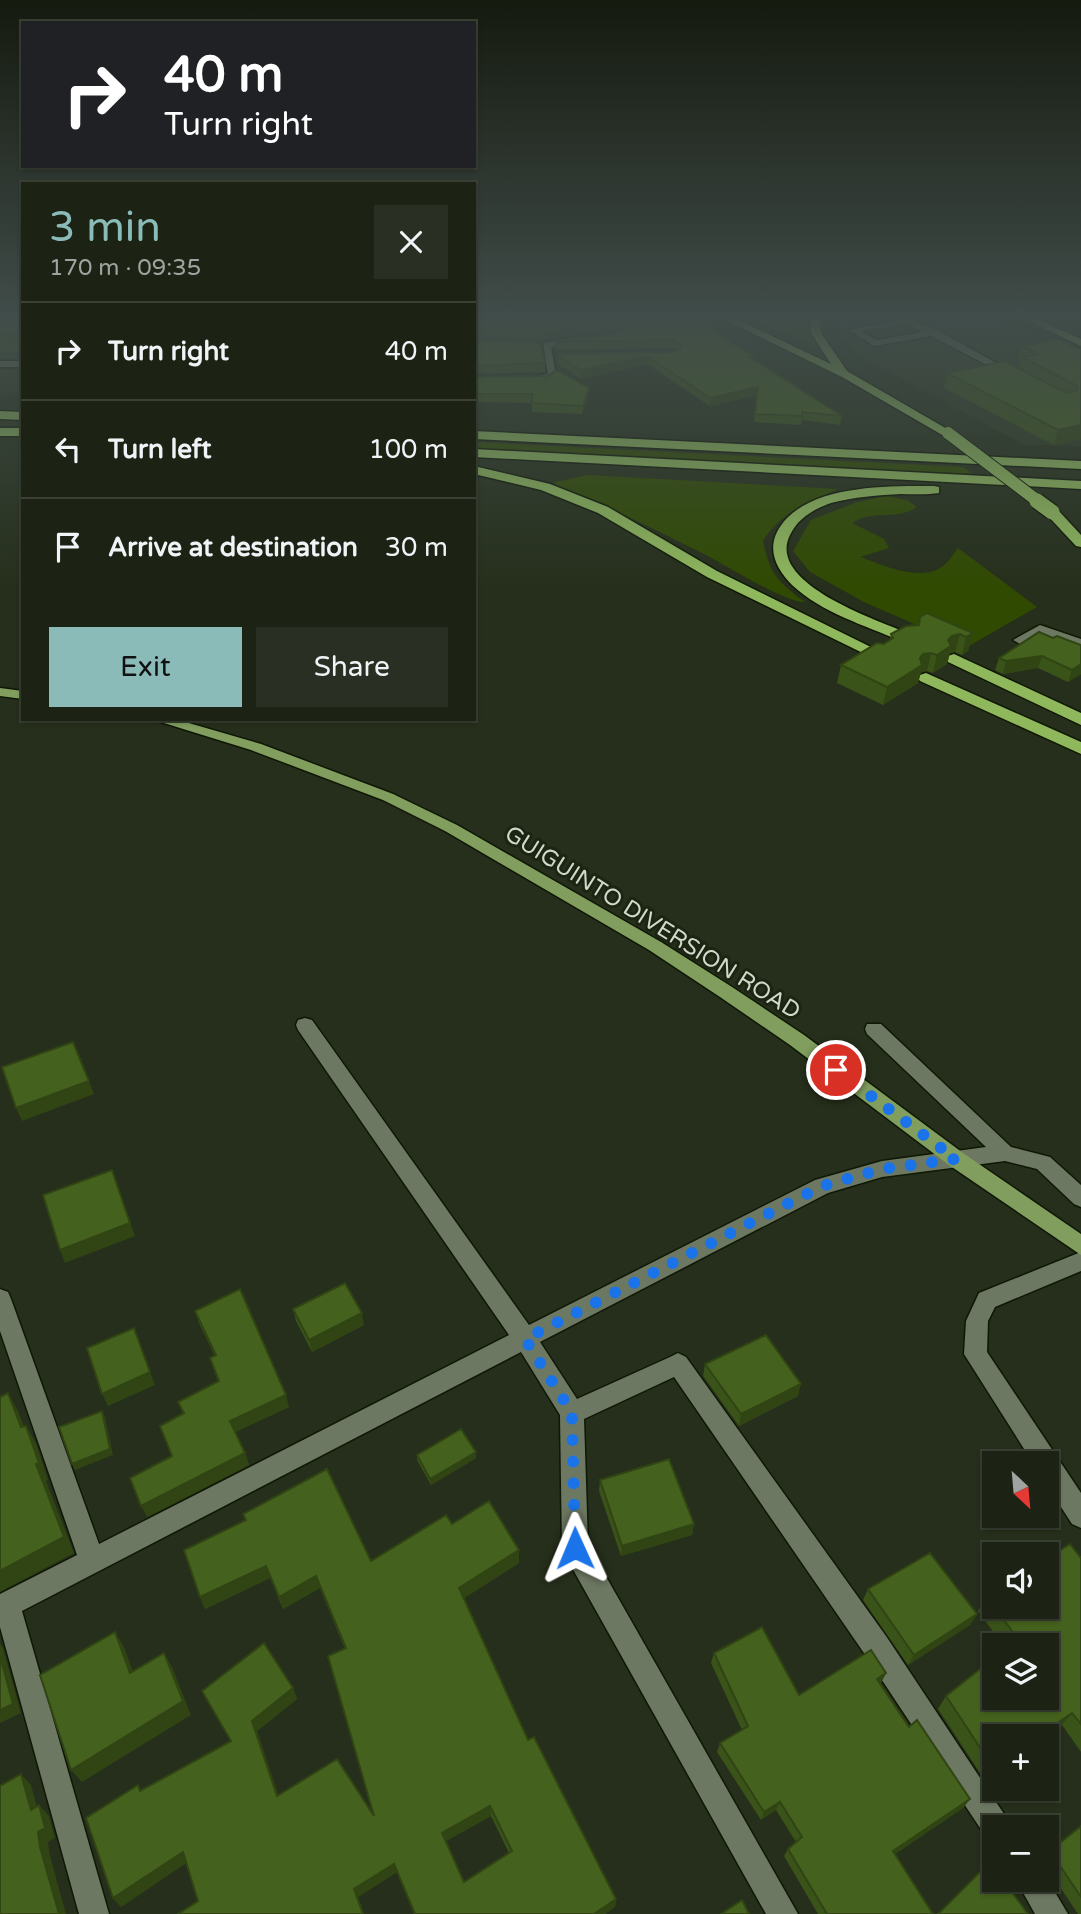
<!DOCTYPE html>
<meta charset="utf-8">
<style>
:root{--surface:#1c2314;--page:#292f22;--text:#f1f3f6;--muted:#a0a4a0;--line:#3a4034;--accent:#8bbbb9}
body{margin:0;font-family:"Varela Round",sans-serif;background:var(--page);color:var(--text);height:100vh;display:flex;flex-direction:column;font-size:26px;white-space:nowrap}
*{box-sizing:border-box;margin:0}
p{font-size:23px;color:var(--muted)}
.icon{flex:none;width:38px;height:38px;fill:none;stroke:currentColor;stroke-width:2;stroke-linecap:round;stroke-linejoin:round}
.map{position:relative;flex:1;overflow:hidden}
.side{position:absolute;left:21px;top:182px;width:455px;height:539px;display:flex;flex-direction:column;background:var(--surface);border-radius:0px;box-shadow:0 2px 5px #0004,0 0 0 2px var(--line)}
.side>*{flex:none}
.guide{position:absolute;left:21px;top:21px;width:455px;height:147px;border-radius:0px;box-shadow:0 2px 5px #0004,0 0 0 2px var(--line);background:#202124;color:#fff;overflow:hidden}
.needle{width:46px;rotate:154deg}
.tools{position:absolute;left:982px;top:1451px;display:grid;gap:14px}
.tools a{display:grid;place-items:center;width:77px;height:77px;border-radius:0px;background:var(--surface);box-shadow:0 2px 5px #0004,0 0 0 2px var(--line);font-size:35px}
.pin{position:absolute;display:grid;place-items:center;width:60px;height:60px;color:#fff;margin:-30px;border:4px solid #fff;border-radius:50%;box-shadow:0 2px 7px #0007}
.me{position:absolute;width:77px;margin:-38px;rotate:359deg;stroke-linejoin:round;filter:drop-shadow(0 0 5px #0008)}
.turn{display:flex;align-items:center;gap:24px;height:147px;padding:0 28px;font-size:32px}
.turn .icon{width:91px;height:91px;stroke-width:2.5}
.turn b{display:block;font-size:49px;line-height:60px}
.round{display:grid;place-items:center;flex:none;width:74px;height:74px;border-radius:0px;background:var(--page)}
.summary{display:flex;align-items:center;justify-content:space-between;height:119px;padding:0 28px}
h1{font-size:42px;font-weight:600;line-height:52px;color:var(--accent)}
.button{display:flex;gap:14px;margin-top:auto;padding:14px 28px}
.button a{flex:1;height:80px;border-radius:0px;background:var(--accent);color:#111;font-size:28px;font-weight:600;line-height:80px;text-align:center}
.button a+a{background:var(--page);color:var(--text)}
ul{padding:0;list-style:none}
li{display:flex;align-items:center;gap:21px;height:98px;padding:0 28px;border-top:2px solid var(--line)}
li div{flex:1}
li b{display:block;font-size:26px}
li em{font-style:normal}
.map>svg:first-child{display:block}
.built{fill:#2d3920}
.green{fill:#304a02}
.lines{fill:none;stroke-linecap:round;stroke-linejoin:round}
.minor-casing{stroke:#0f1705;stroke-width:3}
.major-casing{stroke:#0f1705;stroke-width:3}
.highway-casing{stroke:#0f1705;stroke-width:3}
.minor{fill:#6d7862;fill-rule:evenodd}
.major{fill:#819e5f;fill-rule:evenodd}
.highway{fill:#8fb85d;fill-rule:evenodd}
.highway-bridge-far1-casing{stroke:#0f1705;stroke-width:14;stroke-linecap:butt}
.highway-bridge-casing{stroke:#0f1705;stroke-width:18;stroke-linecap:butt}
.highway-bridge-far1{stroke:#8fb85d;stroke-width:12}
.highway-bridge{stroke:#8fb85d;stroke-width:15}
.wall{fill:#3a5319;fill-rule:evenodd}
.shaded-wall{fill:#304414}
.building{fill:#44611d;stroke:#304414;stroke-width:2;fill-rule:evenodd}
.route{stroke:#1a73e8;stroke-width:12;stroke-dasharray:0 21.6}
.labels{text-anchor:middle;stroke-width:6;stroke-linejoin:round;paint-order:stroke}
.street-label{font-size:23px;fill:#d2d8cc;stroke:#1c2512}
</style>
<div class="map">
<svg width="1081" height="1914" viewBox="0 0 1081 1914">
<rect width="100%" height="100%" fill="#262f1b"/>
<!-- built -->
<path class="built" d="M0,320H23V394L0,393Z
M841,320H1000L1081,360V446L1024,445L856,354L839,328Z"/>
<!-- green -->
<path class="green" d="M754,320H810C808,331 814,340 821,348Z
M474,442L963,467L974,475L474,450Z
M588,475L838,489C808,502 781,512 763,541C770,575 778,582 805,602C788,604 727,566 708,556C659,532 608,505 556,486L555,482Z
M886,496L907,500L917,507C897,521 873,509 852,523L884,539L889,548L860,557C883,565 921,583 943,566C949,562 953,554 958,548L1037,607L967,647L864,602L810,572L793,551L811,520L857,502Z"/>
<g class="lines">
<!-- minor casing -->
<g class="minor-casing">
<path id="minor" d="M609,320H619L635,329L628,331Z
M899,320H917L916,322L939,331L1016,374L1008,376L931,336L874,346L849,330ZM906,324L923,332L876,340L861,331Z
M577,337L580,338V342L551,347L556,377L547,382L531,381V377L548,374L543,343Z
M0,361H23V367H0Z
M1040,625L1081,639V648L1041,634L1020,644L1013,640Z
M305,1018L312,1020L529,1325L815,1180L882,1161L986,1147L867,1034L865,1029L867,1024H881L1011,1147L1050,1157L1081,1185V1207L1074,1204L1037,1169L1005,1161L882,1177L828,1193L540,1342L577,1399L670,1357L678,1353L686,1357L886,1636L1006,1817L1011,1827H994V1841L986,1837L866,1656L674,1377L584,1419L588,1545L798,1914H766L566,1557L562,1548L560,1415L521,1352L22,1611L109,1914H79L0,1627V1594L77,1555L0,1331V1289L8,1292L11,1299L99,1544L509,1335L298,1030L296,1025L298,1020Z
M1081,1252V1271L995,1307L988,1321L987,1352L1081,1493V1528L1072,1524L1046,1484V1463H1033L964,1354L966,1321L979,1293Z
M1046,1877L1068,1914H1035L1016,1880H1046Z"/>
</g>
<!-- major casing -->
<g class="major-casing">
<path id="major" d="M0,688L23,691V699L0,696Z
M151,719H175L261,744L393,794L457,825L661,942L732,987L804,1035L963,1153L1081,1234V1255L949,1165L790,1045L720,997L649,950L445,831L383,800L251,750Z"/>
</g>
<!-- highway casing -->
<g class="highway-casing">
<path id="highway" d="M725,320H738L831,364L811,333L810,320H820L821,333L847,371L954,433L948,437L944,436L842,377Z
M1026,320H1039L1081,339V346Z
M0,411L23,412V420L0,419Z
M0,428H23V436H0Z
M474,431L1081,461V469L474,439Z
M474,449L1081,481V489L474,457Z
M474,466L550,484L608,507L717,571L887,655L879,660L873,658L707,577L598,513L541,490L474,474Z
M934,486L939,487V493C927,495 913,494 901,494C878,495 854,497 831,503C814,509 798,518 790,535C765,584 882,622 913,635L915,638L913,641H901C864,625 822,613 792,585C778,571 767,552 777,532C802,484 886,486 934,486Z
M1052,508L1057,509L1081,535V547L1076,546L1047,515L1045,512Z
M954,654L1081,713V725L948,662L946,659L948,656Z
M926,673L1081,742V754L920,681L918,678L920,675Z"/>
</g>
<!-- minor -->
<use href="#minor" class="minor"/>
<!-- major -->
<use href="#major" class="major"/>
<!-- highway -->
<use href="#highway" class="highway"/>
<!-- highway-bridge-far1 casing -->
<g class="highway-bridge-far1-casing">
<path id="highway-bridge-far1" d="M948,433L1039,502"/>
</g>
<!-- highway-bridge casing -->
<g class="highway-bridge-casing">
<path id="highway-bridge" d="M1037,501L1052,512"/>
</g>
<!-- highway-bridge-far1 -->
<use href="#highway-bridge-far1" class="highway-bridge-far1"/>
<!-- highway-bridge -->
<use href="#highway-bridge" class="highway-bridge"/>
</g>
<!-- wall -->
<path class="wall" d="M0,320H23V352H0Z
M474,320H704L707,328L754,356V360L842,416L840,425L802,420L801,425L754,422L757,395L710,406L647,364L581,379L558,364V354L675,352L676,351L674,348L555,350V342L633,330L635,326L631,323L625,329L546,339L474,337Z
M474,340L545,363V372L474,374Z
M1022,346L1081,350V439L1054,445L944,388L947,373L1019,368L1021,362L1018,360Z
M474,377L589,388L588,396L582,414L532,412V403L477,402L475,410H474Z
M920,617L973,633L968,651L962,655L955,652L950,653L947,664L933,673L927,671L921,672L918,683L883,705L837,683L841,665L884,644L890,640L891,634L918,625Z
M1053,638L1081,645V674L1068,682L1038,668L1003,674L995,670L999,658Z
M293,1309L364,1325L312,1352L296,1321Z
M195,1311L289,1407L235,1432L245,1453L249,1465L147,1517L172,1456L183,1414L178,1402L218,1382L210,1358L215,1356L199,1323Z
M705,1364L798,1396L739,1426L703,1376Z
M417,1455L476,1458L431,1485L417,1460Z
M600,1480L694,1524L692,1535L621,1556L599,1491Z
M452,1524L519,1563L464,1598L528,1740L616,1899L615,1907L605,1914H414L397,1872L358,1897L364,1914H178L198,1901L186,1863L121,1907L113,1898L142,1790L230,1741L293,1688L297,1699L257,1731L278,1795L374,1816L345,1649L320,1588L283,1609L270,1578L205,1609L200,1597L184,1550L371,1561ZM491,1816L509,1853L464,1882L446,1841Z
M1081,1558V1752L1062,1725L1046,1736H994V1772L984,1779L938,1709L946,1696L1046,1645H1003L978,1611L987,1597Z
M868,1589L977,1614L970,1625L908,1665L863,1600Z
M714,1653L799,1695L886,1673L880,1684L909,1727L970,1799L963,1808L895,1854L933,1914H818L784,1856L788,1849L796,1842L776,1810L761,1820L717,1752L720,1743L742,1730L711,1663Z
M1081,1826V1914H1078L1046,1866V1854Z"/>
<!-- shaded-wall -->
<path class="shaded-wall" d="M626,320H631V323L625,329L546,339V332Z
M647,356V364L581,379V370Z
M758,387L757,395L710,406V398Z
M589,388L588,396L582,414L583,406Z
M1081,425V439L1054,445L1058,430Z
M973,633L968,651L962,655L966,637Z
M960,634L955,652L950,653L947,664L933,673L937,655L952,636Z
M931,653L927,671L921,672L918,683L883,705L887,687L923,654Z
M1042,656L1038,668L1003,674L1006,661Z
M1081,664V674L1068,682L1072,670Z
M89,1081L94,1094L22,1121L16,1108Z
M112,1170L135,1236L65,1263L60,1250Z
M362,1313L364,1325L312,1352L309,1340Z
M134,1328L155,1385L108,1406L102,1394Z
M801,1384L798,1396L739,1426L741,1414Z
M8,1393L18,1411L31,1444L21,1427Z
M286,1395L289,1407L234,1433L230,1421Z
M102,1411L105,1417L113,1455L75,1470L72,1464Z
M26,1426L36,1443L48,1480L46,1481L74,1553L0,1592V1571Z
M476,1452V1458L431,1485L430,1479Z
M245,1453L249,1465L147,1517L141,1506Z
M694,1524L692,1535L621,1556L622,1546Z
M519,1550V1563L461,1600L459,1588Z
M266,1566L270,1578L205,1609L200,1597Z
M316,1576L320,1588L283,1609L279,1597Z
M977,1614L970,1625L908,1665L914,1655Z
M115,1632L124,1647L139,1688L130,1673Z
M0,1644L3,1648L21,1713L0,1723Z
M164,1653L172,1667L191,1715L82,1782L71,1770Z
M886,1673L881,1683L872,1689L877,1679Z
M293,1688L297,1699L257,1731L281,1805L277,1796L252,1721Z
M1072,1713L1062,1725L1046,1736H1038Z
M994,1766V1772L984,1779Z
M21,1774L31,1785L41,1821L31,1810Z
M970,1799L963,1808L887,1859L893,1851Z
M780,1802L776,1810L761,1820L764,1812Z
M39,1805L49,1816L55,1838L48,1842L50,1856L66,1914H59L40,1847L38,1832Z
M490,1806L491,1816L444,1842L442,1833Z
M183,1852L189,1861L121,1907L113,1898Z
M394,1864L397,1872L358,1897L364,1914H363L354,1889Z
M616,1899L615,1907L605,1914H594Z"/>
<!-- building -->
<path class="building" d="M0,320H23V334L0,335Z
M474,320H626L625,321L546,332L474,329Z
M636,320H702L708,323L701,324L754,356L750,357L842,416L802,412V416L755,414L758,387L710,398L647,356L581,370L558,356V354L675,352L682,347L674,340L555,342L633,330L638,321Z
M1058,339L1081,350V425L1058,430L947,373L1005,361L1066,393L1077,391V386L1022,357L1038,354L1022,346Z
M474,340L540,343L545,363L474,366Z
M557,370L589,388L583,406L532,403V394H476L474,402V377L547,376Z
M927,613L973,633L966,637L960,634L952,636L948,640L951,646L937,655L931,653L923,654L920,658L922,665L887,687L841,665L877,643L884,644L893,638L891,634L906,626L919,625L920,617Z
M1039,632L1053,638L1057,636L1081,645V664L1072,670L1042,656L1006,661L999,658Z
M73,1042L89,1081L16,1108L2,1067Z
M112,1170L130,1223L60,1250L43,1195Z
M345,1283L362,1313L309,1340L293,1309Z
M240,1289L286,1395L230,1421L245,1453L141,1506L130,1478L172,1456L160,1426L184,1413L178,1402L219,1381L210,1358L216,1355L195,1311Z
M134,1328L150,1372L102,1394L87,1348Z
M766,1335L801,1384L741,1414L705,1364Z
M8,1393L21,1427L26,1426L39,1463L36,1464L64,1537L0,1571V1397Z
M102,1411L110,1449L72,1464L59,1427Z
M461,1429L476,1452L430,1479L417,1455Z
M669,1459L694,1524L622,1546L600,1480Z
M327,1469L371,1561L446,1515L452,1524L489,1501L519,1550L459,1588L528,1740L534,1737L616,1899L594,1914H415L394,1864L354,1889L363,1914H178L198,1901L183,1852L113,1898L86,1818L138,1785L140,1791L231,1741L202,1691L264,1643L293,1688L252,1721L277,1796L337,1759L374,1816L328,1656L346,1648L316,1576L279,1597L266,1566L200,1597L184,1550L246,1520L243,1514ZM490,1806L512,1851L464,1882L442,1833Z
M1070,1544L1081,1558V1724L1072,1713L1038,1736H994L993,1767L946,1696L994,1658V1698H1046V1645H1011L1018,1639L987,1597L994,1593V1606H1046V1559Z
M930,1553L977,1614L914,1655L868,1589Z
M762,1627L799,1695L871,1650L886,1673L877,1679L909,1727L917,1720L970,1799L893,1851L933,1914H827L788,1849L802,1837L780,1802L764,1812L720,1743L748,1726L714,1653Z
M115,1632L130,1673L164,1653L183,1701L71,1770L40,1675Z
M0,1656L13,1704L0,1710Z
M21,1774L31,1810L39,1805L45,1828L38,1832L40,1847L59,1914H0V1786Z
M1081,1826V1897L1050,1851Z
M990,1862L994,1867V1880H1003L1028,1914H938Z
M742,1900L749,1914H721Z"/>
<!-- sky -->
<linearGradient id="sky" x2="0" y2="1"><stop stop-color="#151a0f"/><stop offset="0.54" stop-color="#414d4a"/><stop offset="1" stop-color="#414d4a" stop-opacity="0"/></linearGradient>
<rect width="1081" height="588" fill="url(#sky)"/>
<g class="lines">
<!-- route -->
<path class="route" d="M575,1548L572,1413L525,1339L822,1186L882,1169L956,1159L836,1070"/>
</g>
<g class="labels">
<!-- street labels -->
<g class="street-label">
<text transform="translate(653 922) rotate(32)" y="8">GUIGUINTO DIVERSION ROAD</text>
</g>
</g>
</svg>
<div class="tools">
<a><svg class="needle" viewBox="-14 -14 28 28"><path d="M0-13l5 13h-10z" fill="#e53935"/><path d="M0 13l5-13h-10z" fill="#a0a4a0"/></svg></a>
<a><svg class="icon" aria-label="sound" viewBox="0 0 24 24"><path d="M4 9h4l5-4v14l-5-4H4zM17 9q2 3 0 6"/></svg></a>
<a><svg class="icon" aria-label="layers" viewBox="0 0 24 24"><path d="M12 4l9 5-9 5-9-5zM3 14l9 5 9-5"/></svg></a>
<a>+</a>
<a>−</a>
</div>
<div class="pin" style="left:836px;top:1070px;background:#d93025"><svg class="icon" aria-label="arrive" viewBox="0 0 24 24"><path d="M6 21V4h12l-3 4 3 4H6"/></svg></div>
<svg class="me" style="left:575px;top:1548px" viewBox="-20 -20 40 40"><path d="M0-17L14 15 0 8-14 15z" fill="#1a73e8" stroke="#fff" stroke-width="4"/></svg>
<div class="guide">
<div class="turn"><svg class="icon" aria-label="right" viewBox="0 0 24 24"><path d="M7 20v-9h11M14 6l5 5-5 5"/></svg><div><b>40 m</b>Turn right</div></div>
</div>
<section class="side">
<div class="summary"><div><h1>3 min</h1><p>170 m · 09:35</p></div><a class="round"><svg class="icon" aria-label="close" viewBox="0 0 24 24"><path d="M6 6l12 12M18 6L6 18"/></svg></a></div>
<ul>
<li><svg class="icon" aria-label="right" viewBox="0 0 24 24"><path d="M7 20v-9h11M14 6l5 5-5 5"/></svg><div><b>Turn right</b></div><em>40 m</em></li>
<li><svg class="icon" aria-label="left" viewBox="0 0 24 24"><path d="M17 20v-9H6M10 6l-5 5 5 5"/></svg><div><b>Turn left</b></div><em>100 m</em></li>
<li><svg class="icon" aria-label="arrive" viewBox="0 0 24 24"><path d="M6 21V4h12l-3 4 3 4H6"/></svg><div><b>Arrive at destination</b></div><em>30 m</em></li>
</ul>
<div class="button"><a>Exit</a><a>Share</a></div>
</section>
</div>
